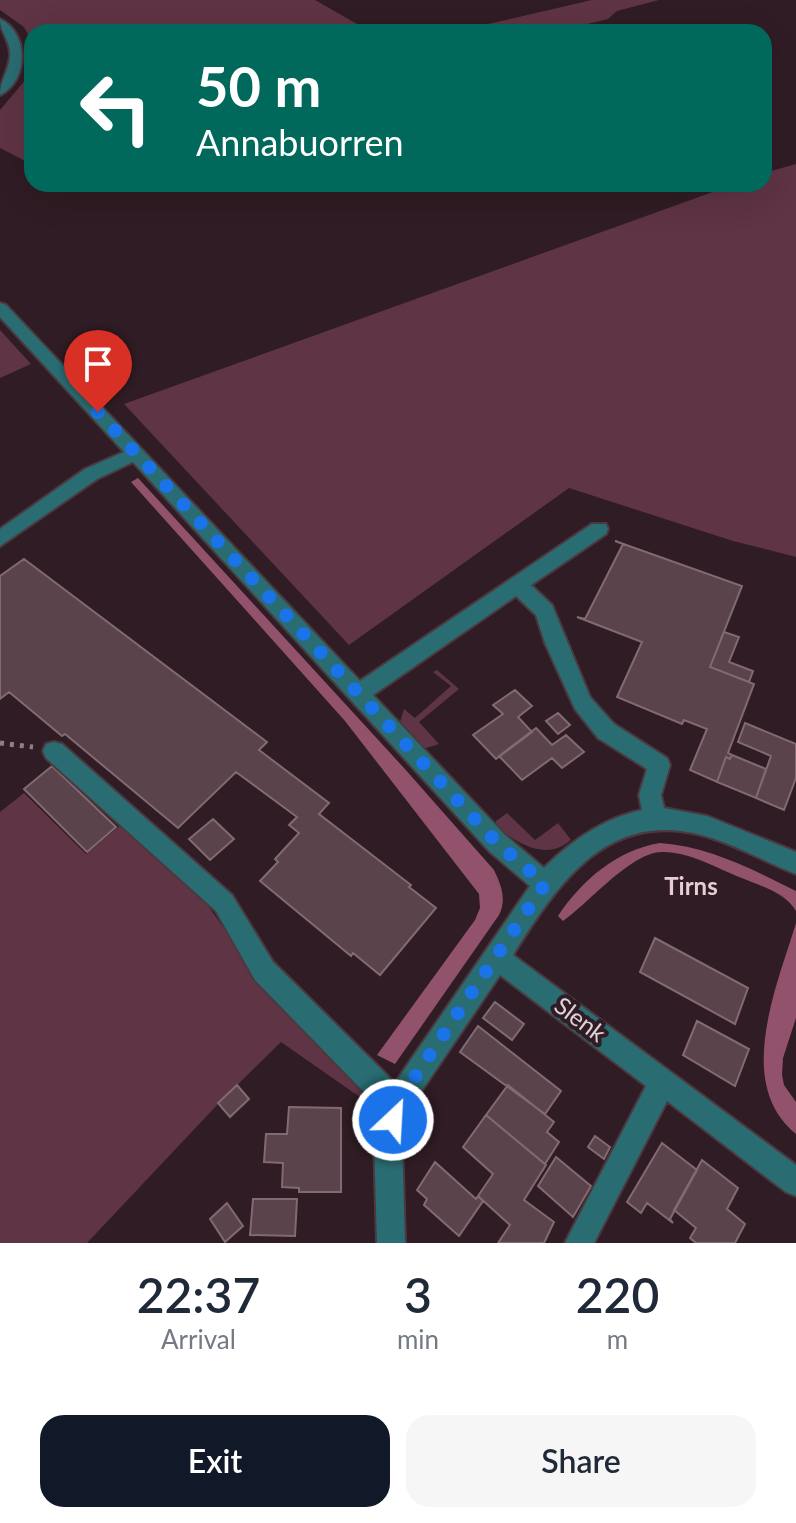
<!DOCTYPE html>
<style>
:root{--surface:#fff;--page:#f6f6f7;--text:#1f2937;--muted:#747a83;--accent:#111827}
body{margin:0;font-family:Lato,sans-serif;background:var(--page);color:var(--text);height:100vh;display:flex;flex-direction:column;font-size:30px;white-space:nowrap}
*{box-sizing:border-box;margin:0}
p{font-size:26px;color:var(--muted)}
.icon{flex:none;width:44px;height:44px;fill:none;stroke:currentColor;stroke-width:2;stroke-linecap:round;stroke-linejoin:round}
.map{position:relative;height:1243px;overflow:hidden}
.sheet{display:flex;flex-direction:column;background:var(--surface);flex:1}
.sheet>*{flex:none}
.guide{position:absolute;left:24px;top:24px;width:748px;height:168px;border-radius:24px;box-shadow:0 8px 32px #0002;background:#00695c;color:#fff;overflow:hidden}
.pin{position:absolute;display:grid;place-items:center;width:68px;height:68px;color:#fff;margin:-82px -34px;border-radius:50% 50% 50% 0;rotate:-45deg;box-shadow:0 0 8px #0007}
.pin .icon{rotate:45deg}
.me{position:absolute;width:88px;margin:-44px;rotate:25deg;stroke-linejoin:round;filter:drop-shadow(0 0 6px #0008)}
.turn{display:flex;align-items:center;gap:28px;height:168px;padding:0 40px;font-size:36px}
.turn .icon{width:104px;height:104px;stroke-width:2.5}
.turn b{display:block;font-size:56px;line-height:68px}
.eta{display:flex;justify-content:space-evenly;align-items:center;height:136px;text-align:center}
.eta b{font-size:48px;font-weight:600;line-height:56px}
.primary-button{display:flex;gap:16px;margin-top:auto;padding:16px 40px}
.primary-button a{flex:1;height:92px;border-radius:24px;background:var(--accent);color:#fff;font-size:32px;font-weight:600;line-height:92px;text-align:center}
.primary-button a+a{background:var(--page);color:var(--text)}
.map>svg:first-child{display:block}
.green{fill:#5f3444}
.water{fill:#93526b}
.building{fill:#5a434b;stroke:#836a72;stroke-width:2}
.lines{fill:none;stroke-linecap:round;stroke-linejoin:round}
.minor-casing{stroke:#4c3940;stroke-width:4}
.path{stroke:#907f85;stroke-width:5;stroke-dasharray:4 6;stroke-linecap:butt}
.minor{fill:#296d73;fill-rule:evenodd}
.route{stroke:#1a73e8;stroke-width:14;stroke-dasharray:0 25.2}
.labels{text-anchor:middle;stroke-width:8;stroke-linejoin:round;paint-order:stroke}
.quarter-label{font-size:24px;font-weight:bold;fill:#e8ccd5;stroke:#301c24}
.near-street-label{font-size:24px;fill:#e0d2d6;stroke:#301c24}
</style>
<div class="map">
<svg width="796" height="1243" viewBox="0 0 796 1243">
<rect width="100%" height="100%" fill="#301c24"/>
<!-- green -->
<path class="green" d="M0,0H315L371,32H32V42L24,27L0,10Z
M592,0H659L617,11L608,19L554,32H454Z
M32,48V163H29L0,148V110L27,78Z
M796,164V557L733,541L569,488L349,645L124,404L735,184H764V173Z
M0,330L31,364L0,378Z
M437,670L459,689L419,722L439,744L423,749L399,725L404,709L415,718L451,686L433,672Z
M24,793L86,854L122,824L197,890L258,977L368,1097L364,1100L281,1042L219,1103L87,1243H0V812Z
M507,813L535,840L558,823L571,840C545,862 518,843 495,826L496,821Z"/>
<!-- water -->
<path class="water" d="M138,478L404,768L494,870C501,885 507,899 499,915L395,1064L377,1055L475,920L480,908L479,894L345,721L131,482Z
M660,843C708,846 754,870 796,891V911C785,892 758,885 739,877C715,867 689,852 663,852C632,851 589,903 563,921L558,916C582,880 617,850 660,843Z
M796,923V1018L783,1058L782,1075L784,1085L796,1102V1134C734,1084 777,986 796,923Z"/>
<!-- building -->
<path class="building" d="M615,541L742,586L710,667L754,684L728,753L732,755L730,759L726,757L717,782L690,770L707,729L684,720L682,724L617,697L642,642L577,617L585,619L623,544Z
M24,559L267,742L259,750L329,803L319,814L411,885L409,887L436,908L380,975L353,953L351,956L260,881L278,862L275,859L299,833L289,825L297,817L236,772L178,828L65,734L62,736L9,692L0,699V576Z
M724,632L739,637L729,662L753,671L749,682L710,667Z
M515,690L532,706L518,717L532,732L496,759L473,735L503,714L493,705Z
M558,713L570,725L558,734L546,721Z
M745,723L796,744V778L784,810L756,798L771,756L738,742Z
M536,728L552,745L566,735L584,752L562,768L552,758L522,780L499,756Z
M732,755L766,769L756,798L717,782L726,757L730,759Z
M52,766L116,827L87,852L24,789Z
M213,819L234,839L210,860L189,839Z
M655,938L748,988L735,1024L640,972Z
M495,1002L524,1024L512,1040L483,1018Z
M697,1021L749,1049L735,1086L683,1055Z
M478,1026L561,1091L545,1114L460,1052Z
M237,1085L249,1099L230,1117L218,1103Z
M508,1085L554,1122L547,1132L559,1142L545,1164L486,1115Z
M289,1107L341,1108V1192H299V1188L282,1187L283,1163L264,1162L266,1134H287Z
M486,1115L546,1165L524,1200L554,1222L544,1243H498L510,1225L478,1196L493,1174L463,1147Z
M595,1136L610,1147L604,1159L588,1147Z
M662,1143L697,1170L670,1219L673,1223L647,1203L641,1213L627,1202Z
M556,1157L591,1186L573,1217L538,1186Z
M702,1160L738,1188L727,1209L745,1224L735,1243H696L690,1238L696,1228L674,1210Z
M435,1162L476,1199L478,1196L483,1201L459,1236L424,1205L427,1199L417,1190Z
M253,1199H297L295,1236L250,1235Z
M227,1203L243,1226L225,1242L210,1219Z"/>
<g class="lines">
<!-- minor casing -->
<g class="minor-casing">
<path id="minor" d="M0,19C29,32 29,81 0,95C0,80 9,71 10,56C11,41 0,32 0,19Z
M0,303L6,305L360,681L592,524H606L608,529L606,534L531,585L552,605L590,697L614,724L667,758L670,765L661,795L664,808L707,816L796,852V874C765,862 737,845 705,836C608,808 558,883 513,955L796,1165V1196L786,1192L667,1101L594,1243H565L646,1086L500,975L410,1108L402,1139L405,1243H377L374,1139L383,1107L362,1090L255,980L216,911L46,758L43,751L46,744L54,742L62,744L232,895L273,962L395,1083L530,886L489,851L133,462L97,479L0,546V529L85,469L124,452L0,317ZM516,596L536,615L545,643L575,709L598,738L647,769L639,795L642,810C604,818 571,841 544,868L505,835L373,695Z"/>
</g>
<!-- path -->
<path class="path" d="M0,743L33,747"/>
<!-- minor -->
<use href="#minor" class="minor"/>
</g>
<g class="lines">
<!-- route -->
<path class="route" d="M98,412L497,843L545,884L398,1102L393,1120"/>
</g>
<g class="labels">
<!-- quarter labels -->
<g class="quarter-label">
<text x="691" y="895">Tirns</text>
</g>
<!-- near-street labels -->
<g class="near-street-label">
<text transform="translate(580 1020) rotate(37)" y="8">Slenk</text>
</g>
</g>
</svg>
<div class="pin" style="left:98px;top:412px;background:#d93025"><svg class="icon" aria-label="arrive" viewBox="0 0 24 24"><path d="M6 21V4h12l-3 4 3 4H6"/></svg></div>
<svg class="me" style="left:393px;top:1120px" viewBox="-20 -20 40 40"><circle r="17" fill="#1a73e8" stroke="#fff" stroke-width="3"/><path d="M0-11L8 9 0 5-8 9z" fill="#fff"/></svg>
<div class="guide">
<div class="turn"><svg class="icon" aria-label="left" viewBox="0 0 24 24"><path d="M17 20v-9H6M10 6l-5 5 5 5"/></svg><div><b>50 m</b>Annabuorren</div></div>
</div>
</div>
<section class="sheet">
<div class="eta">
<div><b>22:37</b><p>Arrival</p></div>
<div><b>3</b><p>min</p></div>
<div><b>220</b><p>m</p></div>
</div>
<div class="primary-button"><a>Exit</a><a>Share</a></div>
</section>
